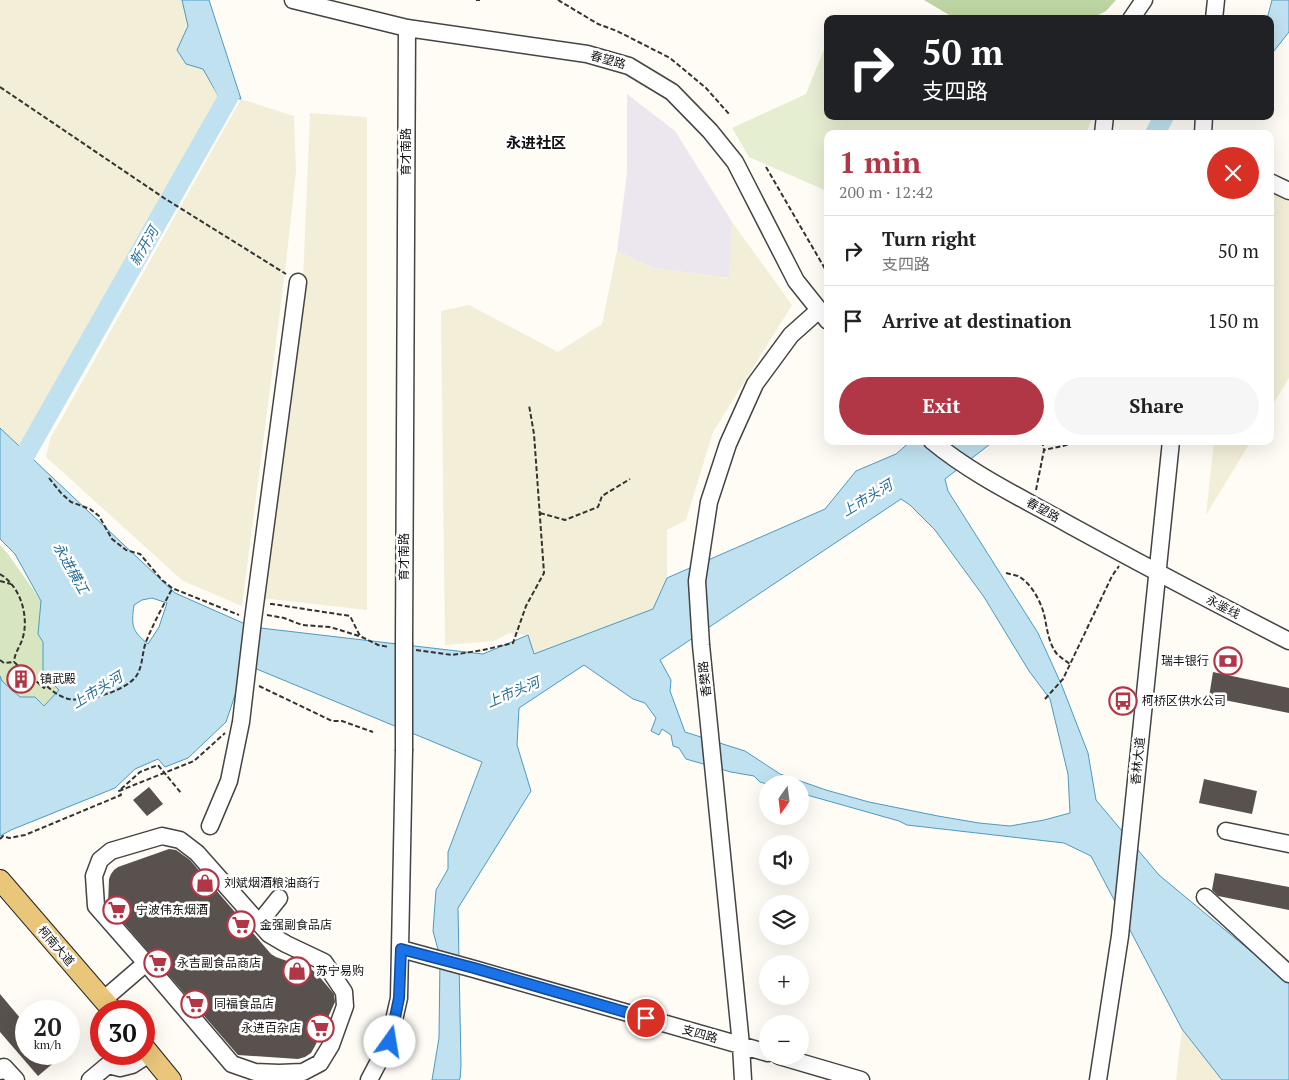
<!DOCTYPE html>
<meta charset="utf-8">
<style>
:root{--surface:#fff;--page:#f6f6f6;--text:#222;--muted:#767676;--line:#e0e0e0;--accent:#b23746}
body{margin:0;font-family:"PT Serif","Noto Sans SC",serif;background:var(--page);color:var(--text);height:100vh;display:flex;flex-direction:column;font-size:19px;white-space:nowrap}
*{box-sizing:border-box;margin:0}
p{font-size:16px;color:var(--muted)}
.icon{flex:none;width:28px;height:28px;fill:none;stroke:currentColor;stroke-width:2;stroke-linecap:round;stroke-linejoin:round}
.map{position:relative;flex:1;overflow:hidden}
.side{position:absolute;left:824px;top:130px;width:450px;height:315px;display:flex;flex-direction:column;background:var(--surface);border-radius:10px;box-shadow:0 5px 20px #0002}
.side>*{flex:none}
.hud{position:absolute;left:824px;top:15px;width:450px;height:105px;border-radius:10px;box-shadow:0 5px 20px #0002;background:#202124;color:#fff;overflow:hidden}
.needle{width:32px;rotate:194deg}
.fabs{position:absolute;left:759px;top:775px;display:grid;gap:10px}
.fabs a{display:grid;place-items:center;width:50px;height:50px;border-radius:50%;background:var(--surface);box-shadow:0 5px 20px #0002;font-size:25px}
.speed{position:absolute;left:15px;top:1000px;display:flex;gap:10px;font-size:25px;font-weight:700;text-align:center}
.speed>*{display:grid;place-content:center;width:65px;height:65px;border-radius:50%;background:var(--surface);box-shadow:0 5px 20px #0002;line-height:1}
.speed small{font-size:12px;font-weight:400}
.speed .limit{border:8px solid #d22;background:#fff;color:#111}
.pin{position:absolute;display:grid;place-items:center;width:42px;height:42px;color:#fff;margin:-21px;border:2px solid #fff;border-radius:50%;box-shadow:0 1px 5px #0007}
.me{position:absolute;width:55px;margin:-28px;rotate:13deg;stroke-linejoin:round;filter:drop-shadow(0 0 4px #0008)}
.turn{display:flex;align-items:center;gap:18px;height:105px;padding:0 15px;font-size:22px}
.turn .icon{width:65px;height:65px;stroke-width:2.5}
.turn b{display:block;font-size:35px;line-height:42px}
.round{display:grid;place-items:center;flex:none;width:52px;height:52px;border-radius:26px;background:var(--page)}
.summary{display:flex;align-items:center;justify-content:space-between;height:85px;padding:0 15px}
h1{font-size:30px;font-weight:700;line-height:38px;color:var(--accent)}
.action{display:flex;gap:10px;margin-top:auto;padding:10px 15px}
.action a{flex:1;height:58px;border-radius:30px;background:var(--accent);color:#fff;font-size:20px;font-weight:700;line-height:58px;text-align:center}
.action a+a{background:var(--page);color:var(--text)}
ul{padding:0;list-style:none}
li{display:flex;align-items:center;gap:15px;height:70px;padding:0 15px;border-top:1px solid var(--line)}
li div{flex:1}
li b{display:block;font-size:19px}
li em{font-style:normal}
.map>svg:first-child{display:block}
.industrial{fill:#ece6ee}
.farmland{fill:#f2eed7}
.green{fill:#d7e6c1}
.forest{fill:#bdd5a2}
.pitch{fill:#e6eed2}
.water{fill:#bfe1f0;stroke:#4e9abf;fill-rule:evenodd}
.lines{fill:none;stroke-linecap:round;stroke-linejoin:round}
.river{stroke:#bfe1f0;stroke-width:20}
.building{fill:#58514e}
.minor-casing{stroke:#444;stroke-width:19}
.major-casing{stroke:#222;stroke-width:22}
.path{stroke:#333;stroke-width:2;stroke-dasharray:5 2.5;stroke-linecap:butt}
.minor{stroke:#fff;stroke-width:16}
.major{stroke:#e9c67a;stroke-width:20}
.minor-bridge-casing{stroke:#444;stroke-width:19;stroke-linecap:butt}
.minor-bridge{stroke:#fff;stroke-width:16}
.route-casing{stroke:#114b97;stroke-width:12}
.route{stroke:#1a73e8;stroke-width:9}
.labels{text-anchor:middle;stroke-width:5;stroke-linejoin:round;paint-order:stroke}
.street-label{font-size:12px;fill:#111;stroke:#fff}
.poi-label{font-size:12px;fill:#111;stroke:#fff;text-anchor:start}
.water-label{font-size:14px;font-style:italic;fill:#276d95;stroke:#fff}
.quarter-label{font-size:15px;font-weight:bold;fill:#111;stroke:#fff}
</style>
<div class="map">
<svg width="1289" height="1080" viewBox="0 0 1289 1080">
<rect width="100%" height="100%" fill="#fefcf5"/>
<!-- industrial -->
<path class="industrial" d="M627,94L675,131L732,222L730,278L653,268L617,251L627,173Z"/>
<!-- farmland -->
<path class="farmland" d="M0,0H182L188,26L186,64L203,69L219,97L26,440L18,445L0,428Z
M241,99L294,116L296,171L285,272L242,606L183,581L46,457L50,439Z
M310,113L367,117V610L262,598L303,281Z
M1270,193L1289,202V378L1270,409Z
M732,222L792,305L713,432L686,520L667,530V578L653,609L534,654L528,635L509,633L494,641L445,645L441,311L469,305L558,352L602,324L617,251L653,268L729,278Z
M1214,441H1251L1206,515Z
M1182,1029L1222,1080H1176Z"/>
<!-- green -->
<path class="green" d="M0,545L8,554L41,601L38,633L43,642V675L60,690L45,706L35,697H20L2,681L0,676Z"/>
<!-- forest -->
<path class="forest" d="M924,0H1116L1106,11L1091,19H956Z"/>
<!-- pitch -->
<path class="pitch" d="M827,42L828,116H1093L1086,134H828L827,191L749,157L732,128L806,94Z"/>
<!-- water -->
<path class="water" d="M182,0H209L241,99L219,97L203,69L186,64L177,50L188,26Z
M1272,0H1289V32L1270,56V19H1267Z
M0,428L175,593L252,627L483,654L528,635L534,654L653,609L667,578L825,509L856,471L896,454L911,441H994L945,479L948,491L1038,633L1062,686L1088,753L1096,800L1159,875L1289,983V1080H1222L1182,1029L1091,856L1064,843L907,825L899,821L800,793V784H767L760,782L754,776L731,772L686,759L679,748L673,746L671,735L662,729L659,735L651,731L656,718L645,703L633,699L584,665L519,708L517,745L531,791L458,908L461,1066L460,1079L459,1080H432L439,1038L440,957L433,931L436,890L448,869V852L482,762L242,663L237,689L226,722L188,758L165,767L158,759L135,769L115,788L11,830L0,836V676L2,681L20,697H35L44,706L59,690L43,675V642L38,634L41,601L15,554L0,539ZM901,499L910,505L935,530L984,597L1029,671L1050,699L1068,774L1070,813L1044,820L1010,826L979,823L938,816L869,802L826,790L780,774L745,751L685,732L670,691L671,680L660,660ZM152,598L167,603L159,627L148,644C132,631 131,626 134,605L142,600Z"/>
<g class="lines">
<!-- river -->
<path class="river" d="M1155,134L1164,116
M13,476L229,96L218,73"/>
</g>
<!-- building -->
<path class="building" d="M1213,672L1289,688V713L1209,697Z
M1204,779L1257,791L1252,814L1199,803Z
M149,787L163,804L147,816L133,800Z
M169,849L176,850L190,860L271,954L276,957L312,970L318,975L334,994L335,1002L315,1046L311,1053L305,1057L298,1059L238,1055L108,905L109,879L111,874L114,870L118,867Z
M1215,873L1289,887V910L1218,896L1212,890Z
M0,994L26,1025V1054H51L57,1060L38,1076L0,1032Z"/>
<g class="lines">
<!-- minor casing -->
<g class="minor-casing">
<path id="minor" d="M293,0L407,28L587,54L629,66L672,92L710,131L735,162L796,281L828,321
M1131,19L1144,0
M1214,19L1216,0
M1103,134L1105,116
M1203,134L1204,116
M1270,182L1289,191
M932,441C973,475 1022,498 1068,524C1141,564 1215,603 1289,641
M404,643L407,28
M210,826L229,781L241,722L253,620L298,282
M1226,831L1289,844
M162,836L180,840L197,853L259,923L269,934L286,944L324,962L344,992L345,1006L331,1045L320,1063L303,1072L279,1073L255,1072L232,1064L146,963L96,906L94,876L100,860L111,851Z
M1205,897L1289,974
M259,923L279,898
M401,949L474,969L768,1053
M103,1000L146,963
M779,1056L861,1080
M0,1071L4,1067L16,1080
M90,1080L108,1065L120,1068L132,1065L149,1054
M369,1080L389,1042L399,998L404,751
M743,1080L741,1045L701,645L697,581L709,502L728,444L755,384L791,335L819,310
M1098,1080L1120,936L1171,441"/>
</g>
<!-- major casing -->
<g class="major-casing">
<path id="major" d="M0,880L113,1011
M144,1047L171,1080"/>
</g>
<!-- path -->
<path class="path" d="M476,0H480
M558,0L598,24L617,31L670,58L706,88L729,114
M0,87L164,198L286,274
M766,167L828,274
M1042,441L1044,450
M49,478L61,493L71,502L90,509L99,516L112,539L126,550L140,554L162,580L172,588L239,615
M1036,490L1044,450L1063,446L1079,441
M540,513L565,520L598,507L602,496L630,479
M1006,573C1010,574 1014,575 1018,576C1031,583 1040,600 1044,614C1047,627 1048,643 1057,654C1061,658 1066,661 1070,664
M0,574C20,586 29,615 23,637C20,648 15,651 14,662
M0,581L11,584
M270,604H272L350,616L360,636L378,645L389,647
M267,615L284,618L302,625L330,627L359,636
M416,650L452,655L483,650L513,643L526,606L544,573L534,434L529,405
M0,660L4,663L14,662L44,688L46,685C53,692 60,697 69,699C87,702 127,691 137,675C143,665 142,652 146,642C153,624 163,606 172,589
M259,686L332,721H342L373,732
M1045,699L1063,679L1112,576L1119,566
M121,789L140,772L158,765L181,793
M0,839L3,836L9,838L25,835L121,795L119,791L194,761L225,733"/>
<!-- minor -->
<use href="#minor" class="minor"/>
<!-- major -->
<use href="#major" class="major"/>
<!-- minor-bridge casing -->
<g class="minor-bridge-casing">
<path id="minor-bridge" d="M404,643V751"/>
</g>
<!-- minor-bridge -->
<use href="#minor-bridge" class="minor-bridge"/>
</g>
<g class="lines">
<!-- route casing -->
<g class="route-casing">
<path id="route" d="M390,1042L399,998L401,949L474,968L646,1018"/>
</g>
<!-- route -->
<use href="#route" class="route"/>
</g>
<!-- icons -->
<defs>
<g id="bank-ring" transform="scale(1.4375)"><circle r="9.5" fill="#fff" stroke="#b23746" stroke-width="1.5"/><path d="M-6-4H6V4H-6ZM0-2.3a2.3 2.3 0 1 0 0 4.6a2.3 2.3 0 1 0 0-4.6Z" fill="#b23746"/></g>
<g id="building-ring" transform="scale(1.4375)"><circle r="9.5" fill="#fff" stroke="#b23746" stroke-width="1.5"/><path d="M-4-6H4V6H1V3H-1V6H-4ZM-2.5-4.3h1.7v1.8h-1.7ZM.8-4.3h1.7v1.8H.8ZM-2.5-1h1.7V.8h-1.7ZM.8-1h1.7V.8H.8Z" fill="#b23746"/></g>
<g id="bus-ring" transform="scale(1.4375)"><circle r="9.5" fill="#fff" stroke="#b23746" stroke-width="1.5"/><path d="M-5-6H5V4H4V6H2V4H-2V6H-4V4H-5ZM-3.5-4V0h7V-4ZM-3.5 1.2v1.5H-2V1.2ZM2 1.2v1.5H3.5V1.2Z" fill="#b23746"/></g>
<g id="shop-ring" transform="scale(1.4375)"><circle r="9.5" fill="#fff" stroke="#b23746" stroke-width="1.5"/><path d="M-5-2.5h2.3a2.7 3.5 0 0 1 5.4 0H5L5.5 6h-11ZM-1.5-2.5h3a1.5 2.3 0 0 0-3 0Z" fill="#b23746"/></g>
<g id="supermarket-ring" transform="scale(1.4375)"><circle r="9.5" fill="#fff" stroke="#b23746" stroke-width="1.5"/><path d="M-6-5.5h2.5l.6 2H6L4.5 2H-2.5L-4.4-4H-6ZM-1.5 3.2a1.3 1.3 0 1 0 .1 0ZM3 3.2a1.3 1.3 0 1 0 .1 0Z" fill="#b23746"/></g>
</defs>
<g fill-rule="evenodd">
<use href="#bank-ring" x="1228" y="661"/>
<use href="#building-ring" x="21" y="679"/>
<use href="#bus-ring" x="1123" y="701"/>
<use href="#shop-ring" x="205" y="883"/>
<use href="#supermarket-ring" x="117" y="910"/>
<use href="#supermarket-ring" x="241" y="925"/>
<use href="#supermarket-ring" x="158" y="963"/>
<use href="#shop-ring" x="297" y="971"/>
<use href="#supermarket-ring" x="195" y="1004"/>
<use href="#supermarket-ring" x="320" y="1028"/>
</g>
<g class="labels">
<!-- street labels -->
<g class="street-label">
<text transform="translate(608 60) rotate(16)" y="4">春望路</text>
<text transform="translate(406 152) rotate(-90)" y="4">育才南路</text>
<text transform="translate(1043 510) rotate(29)" y="4">春望路</text>
<text transform="translate(404 557) rotate(-90)" y="4">育才南路</text>
<text transform="translate(1223 607) rotate(28)" y="4">永鉴线</text>
<text transform="translate(705 679) rotate(-96)" y="4">香樊路</text>
<text transform="translate(1138 761) rotate(-84)" y="4">香林大道</text>
<text transform="translate(56 946) rotate(49)" y="4">柯南大道</text>
<text transform="translate(700 1034) rotate(16)" y="4">支四路</text>
</g>
<!-- poi labels -->
<g class="poi-label">
<text x="1209" y="665" text-anchor="end">瑞丰银行</text>
<text x="40" y="683">镇武殿</text>
<text x="1142" y="705">柯桥区供水公司</text>
<text x="224" y="887">刘斌烟酒粮油商行</text>
<text x="136" y="914">宁波伟东烟酒</text>
<text x="260" y="929">金强副食品店</text>
<text x="177" y="967">永吉副食品商店</text>
<text x="316" y="975">苏宁易购</text>
<text x="214" y="1008">同福食品店</text>
<text x="301" y="1032" text-anchor="end">永进百杂店</text>
</g>
<!-- water labels -->
<g class="water-label">
<text transform="translate(144 246) rotate(-60)" y="5">新开河</text>
<text transform="translate(867 498) rotate(-31)" y="5">上市头河</text>
<text transform="translate(71 568) rotate(61)" y="5">永进横江</text>
<text transform="translate(97 690) rotate(-31)" y="5">上市头河</text>
<text transform="translate(513 692) rotate(-23)" y="5">上市头河</text>
</g>
<!-- quarter labels -->
<g class="quarter-label">
<text x="536" y="148">永进社区</text>
</g>
</g>
</svg>
<div class="fabs">
<a><svg class="needle" viewBox="-14 -14 28 28"><path d="M0-13l5 13h-10z" fill="#e53935"/><path d="M0 13l5-13h-10z" fill="#767676"/></svg></a>
<a><svg class="icon" aria-label="sound" viewBox="0 0 24 24"><path d="M4 9h4l5-4v14l-5-4H4zM17 9q2 3 0 6"/></svg></a>
<a><svg class="icon" aria-label="layers" viewBox="0 0 24 24"><path d="M12 4l9 5-9 5-9-5zM3 14l9 5 9-5"/></svg></a>
<a>+</a>
<a>−</a>
</div>
<div class="speed"><div>20<small>km/h</small></div><div class="limit">30</div></div>
<div class="pin" style="left:646px;top:1018px;background:#d93025"><svg class="icon" aria-label="arrive" viewBox="0 0 24 24"><path d="M6 21V4h12l-3 4 3 4H6"/></svg></div>
<svg class="me" style="left:390px;top:1042px" viewBox="-20 -20 40 40"><circle r="19" fill="#fff"/><path d="M0-13L10 11 0 6-10 11z" fill="#1a73e8"/></svg>
<div class="hud">
<div class="turn"><svg class="icon" aria-label="right" viewBox="0 0 24 24"><path d="M7 20v-9h11M14 6l5 5-5 5"/></svg><div><b>50 m</b>支四路</div></div>
</div>
<section class="side">
<div class="summary"><div><h1>1 min</h1><p>200 m · 12:42</p></div><a class="round" style="background:#d93025;color:#fff"><svg class="icon" aria-label="close" viewBox="0 0 24 24"><path d="M6 6l12 12M18 6L6 18"/></svg></a></div>
<ul>
<li><svg class="icon" aria-label="right" viewBox="0 0 24 24"><path d="M7 20v-9h11M14 6l5 5-5 5"/></svg><div><b>Turn right</b><p>支四路</p></div><em>50 m</em></li>
<li><svg class="icon" aria-label="arrive" viewBox="0 0 24 24"><path d="M6 21V4h12l-3 4 3 4H6"/></svg><div><b>Arrive at destination</b></div><em>150 m</em></li>
</ul>
<div class="action"><a>Exit</a><a>Share</a></div>
</section>
</div>
